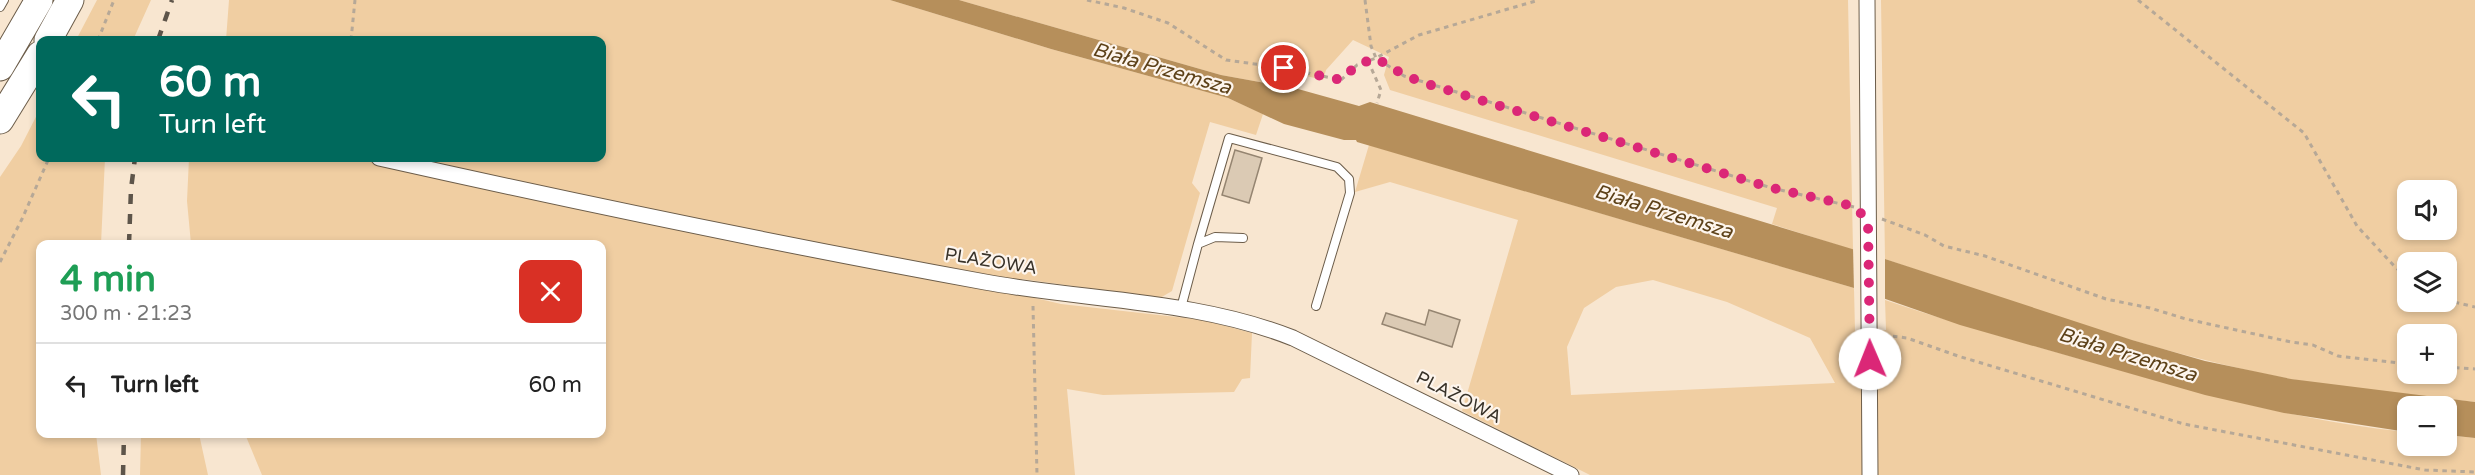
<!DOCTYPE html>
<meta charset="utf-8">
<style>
:root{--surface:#fff;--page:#f6f6f6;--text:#222;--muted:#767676;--line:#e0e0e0}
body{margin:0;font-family:"Varela Round",sans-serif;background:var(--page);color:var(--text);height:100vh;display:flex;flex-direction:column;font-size:22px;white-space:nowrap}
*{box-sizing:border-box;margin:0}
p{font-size:20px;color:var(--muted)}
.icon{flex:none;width:33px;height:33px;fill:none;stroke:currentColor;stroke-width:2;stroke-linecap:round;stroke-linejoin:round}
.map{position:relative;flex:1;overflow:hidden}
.details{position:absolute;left:36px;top:240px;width:570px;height:198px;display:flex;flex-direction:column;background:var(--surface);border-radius:12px;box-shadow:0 3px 9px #0003}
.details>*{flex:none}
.banner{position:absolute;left:36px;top:36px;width:570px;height:126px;border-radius:12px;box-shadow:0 3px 9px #0003;background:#00695c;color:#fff;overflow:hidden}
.fabs{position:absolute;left:2397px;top:180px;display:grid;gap:12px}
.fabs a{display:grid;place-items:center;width:60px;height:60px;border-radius:12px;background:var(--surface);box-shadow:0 3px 9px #0003;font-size:30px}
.pin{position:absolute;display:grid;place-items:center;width:51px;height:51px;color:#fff;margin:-26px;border:3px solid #fff;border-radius:50%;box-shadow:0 2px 6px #0007}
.me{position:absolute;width:66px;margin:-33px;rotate:359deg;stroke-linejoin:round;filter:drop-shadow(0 0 4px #0008)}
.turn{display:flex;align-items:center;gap:21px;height:126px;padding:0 24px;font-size:27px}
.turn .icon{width:78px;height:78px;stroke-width:2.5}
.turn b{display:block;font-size:42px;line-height:51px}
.round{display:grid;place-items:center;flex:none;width:63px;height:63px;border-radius:12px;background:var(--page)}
.overview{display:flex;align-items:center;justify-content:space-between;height:102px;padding:0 24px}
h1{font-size:36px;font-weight:700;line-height:45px;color:#1e9e55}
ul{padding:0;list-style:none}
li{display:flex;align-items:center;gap:18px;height:84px;padding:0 24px;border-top:2px solid var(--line)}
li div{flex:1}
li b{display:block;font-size:22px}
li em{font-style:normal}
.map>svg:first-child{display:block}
.green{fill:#f0cea2;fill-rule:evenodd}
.water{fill:#b68f5b}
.pier{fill:#f8e6d0}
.building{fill:#dbcab4;stroke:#958571;stroke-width:1.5}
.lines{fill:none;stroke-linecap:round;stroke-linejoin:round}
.service-casing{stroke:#6c5d4a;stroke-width:10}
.minor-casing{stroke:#6c5d4a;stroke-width:17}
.motorway-casing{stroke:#6c5d4a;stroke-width:29}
.path{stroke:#b6a897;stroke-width:3;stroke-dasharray:4.5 4.5;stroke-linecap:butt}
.service{stroke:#fff;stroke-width:8}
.minor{stroke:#fff;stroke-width:15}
.motorway{stroke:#fff;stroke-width:27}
.rail{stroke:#5e554a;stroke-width:4.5;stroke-dasharray:10 10;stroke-linecap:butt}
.route{stroke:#db2777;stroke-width:10;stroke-dasharray:0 18}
.labels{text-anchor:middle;stroke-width:4.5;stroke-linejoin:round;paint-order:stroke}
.street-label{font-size:18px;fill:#383229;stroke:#fdf5ed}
.water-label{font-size:20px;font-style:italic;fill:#5d4118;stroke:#fdf5ed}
</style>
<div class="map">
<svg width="2475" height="475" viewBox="0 0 2475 475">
<rect width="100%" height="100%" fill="#f8e6d0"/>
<!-- green -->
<path class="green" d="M97,0H151L133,40H76Z
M229,0H890L1051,49L1228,98L1263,114L1256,135L1210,122L1192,183L1200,193L1172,291L1160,298L1022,279V295L1061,304L1203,320L1252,333L1250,378L1242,379L1234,392L1103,395L1067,389L1075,475H262L245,434H602V244H191L187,201L189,158H602V40H226Z
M959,0H1848L1853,250L1772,224L1777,208L1390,90L1384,75L1389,57L1353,40L1326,70L1323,80L1302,75L1298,89L1221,75Z
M1881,0H2475V402C2413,395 2351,390 2290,379C2152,353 2018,304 1885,259ZM2408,190H2446V230H2408ZM2408,262H2446V302H2408ZM2408,334H2446V374H2408Z
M40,109V158H105L101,244H40V434H96L101,475H0V177L21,146Z
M1369,145L1854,288L1855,331L1886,330L1885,300C1959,325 2034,346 2109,367C2207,395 2305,422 2407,432L2408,446H2446L2447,435L2475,438V475H1590L1462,411L1518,220L1390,182L1355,192ZM1653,280L1727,302L1810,338L1835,383L1571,395L1567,347L1584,308L1616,287Z
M141,434H199L208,475H140Z"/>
<!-- water -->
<path class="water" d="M890,0H959L1221,75L1298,89L1359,106L1370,102L1885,259L2132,340L2205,361L2291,379L2475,402V438L2447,435L2446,406H2408L2407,432L2284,413L2205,395L1960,325L1854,288L1357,142L1356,140H1344L1284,124L1228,98L1051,49Z"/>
<!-- pier -->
<path class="pier" d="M1853,247L1885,256V303L1854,291Z"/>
<!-- building -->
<path class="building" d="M1235,150L1262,158L1249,203L1222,195Z
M1429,310L1460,320L1452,347L1382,324L1386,313L1425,325Z"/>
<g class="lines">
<!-- service casing -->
<g class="service-casing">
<path id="service" d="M0,7L4,0
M1198,244L1229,138L1337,167L1349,179L1350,193L1316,306
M1181,308L1198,244L1215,237L1243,238"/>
</g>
<!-- minor casing -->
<g class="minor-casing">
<path id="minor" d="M1867,0L1870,475
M379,158C580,203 782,245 985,282C1088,301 1194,299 1293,338L1571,475"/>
</g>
<!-- motorway casing -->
<g class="motorway-casing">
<path id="motorway" d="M48,40L70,0
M0,67L39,0
M0,120L40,55"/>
</g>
<!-- path -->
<path class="path" d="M1087,0L1124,8L1168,23L1226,60L1284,68L1341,80L1357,65L1376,58L1419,35L1539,0
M1365,0L1371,46L1376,58L1404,76L1772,188L1854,207
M2138,0L2304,133L2357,226L2396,268L2408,277
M98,40L114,0
M351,40L355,0
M1368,61L1381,90L1377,103
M1882,219L1925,235L1944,246L1985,256L2106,299L2150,308L2186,319L2291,342L2313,345L2338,356L2408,364
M0,262L22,219L49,158
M2446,300L2475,307
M1033,306L1037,475
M1884,335L1907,338L1958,356L2184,424L2425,470L2475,472
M2446,367L2475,369"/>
<!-- service -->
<use href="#service" class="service"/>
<!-- minor -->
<use href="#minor" class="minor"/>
<!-- motorway -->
<use href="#motorway" class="motorway"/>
<!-- rail -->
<path class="rail" d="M158,40L172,0
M129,244L131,189L135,158
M123,475L124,434"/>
</g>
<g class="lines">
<!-- route -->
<path class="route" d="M1284,68L1341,80L1357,65L1376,58L1404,75L1424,83L1772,188L1848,205L1857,208L1868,223L1870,359"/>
</g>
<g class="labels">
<!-- street labels -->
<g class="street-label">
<text transform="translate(991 261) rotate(9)" y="6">PLAŻOWA</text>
<text transform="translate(1459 397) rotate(27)" y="6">PLAŻOWA</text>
</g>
<!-- water labels -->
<g class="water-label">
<text transform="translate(1162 68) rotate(16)" y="7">Biała Przemsza</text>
<text transform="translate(1664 211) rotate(17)" y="7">Biała Przemsza</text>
<text transform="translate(2128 354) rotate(17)" y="7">Biała Przemsza</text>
</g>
</g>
</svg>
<div class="fabs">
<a><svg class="icon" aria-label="sound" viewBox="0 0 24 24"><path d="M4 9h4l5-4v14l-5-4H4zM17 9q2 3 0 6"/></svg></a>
<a><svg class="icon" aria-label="layers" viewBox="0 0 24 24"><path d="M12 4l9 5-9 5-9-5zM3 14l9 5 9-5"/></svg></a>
<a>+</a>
<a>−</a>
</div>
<div class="pin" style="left:1284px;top:68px;background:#d93025"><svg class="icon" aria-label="arrive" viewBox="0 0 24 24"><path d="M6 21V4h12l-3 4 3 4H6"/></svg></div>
<svg class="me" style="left:1870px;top:359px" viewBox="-20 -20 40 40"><circle r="19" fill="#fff"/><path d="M0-13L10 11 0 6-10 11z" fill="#db2777"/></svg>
<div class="banner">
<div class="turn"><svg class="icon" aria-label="left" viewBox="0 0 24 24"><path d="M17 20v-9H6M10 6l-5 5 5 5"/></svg><div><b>60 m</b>Turn left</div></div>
</div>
<section class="details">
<div class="overview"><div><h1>4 min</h1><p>300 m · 21:23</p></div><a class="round" style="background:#d93025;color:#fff"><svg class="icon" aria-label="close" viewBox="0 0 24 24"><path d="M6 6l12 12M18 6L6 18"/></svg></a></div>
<ul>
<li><svg class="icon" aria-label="left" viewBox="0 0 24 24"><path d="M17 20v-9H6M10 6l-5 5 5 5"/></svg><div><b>Turn left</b></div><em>60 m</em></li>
</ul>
</section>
</div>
